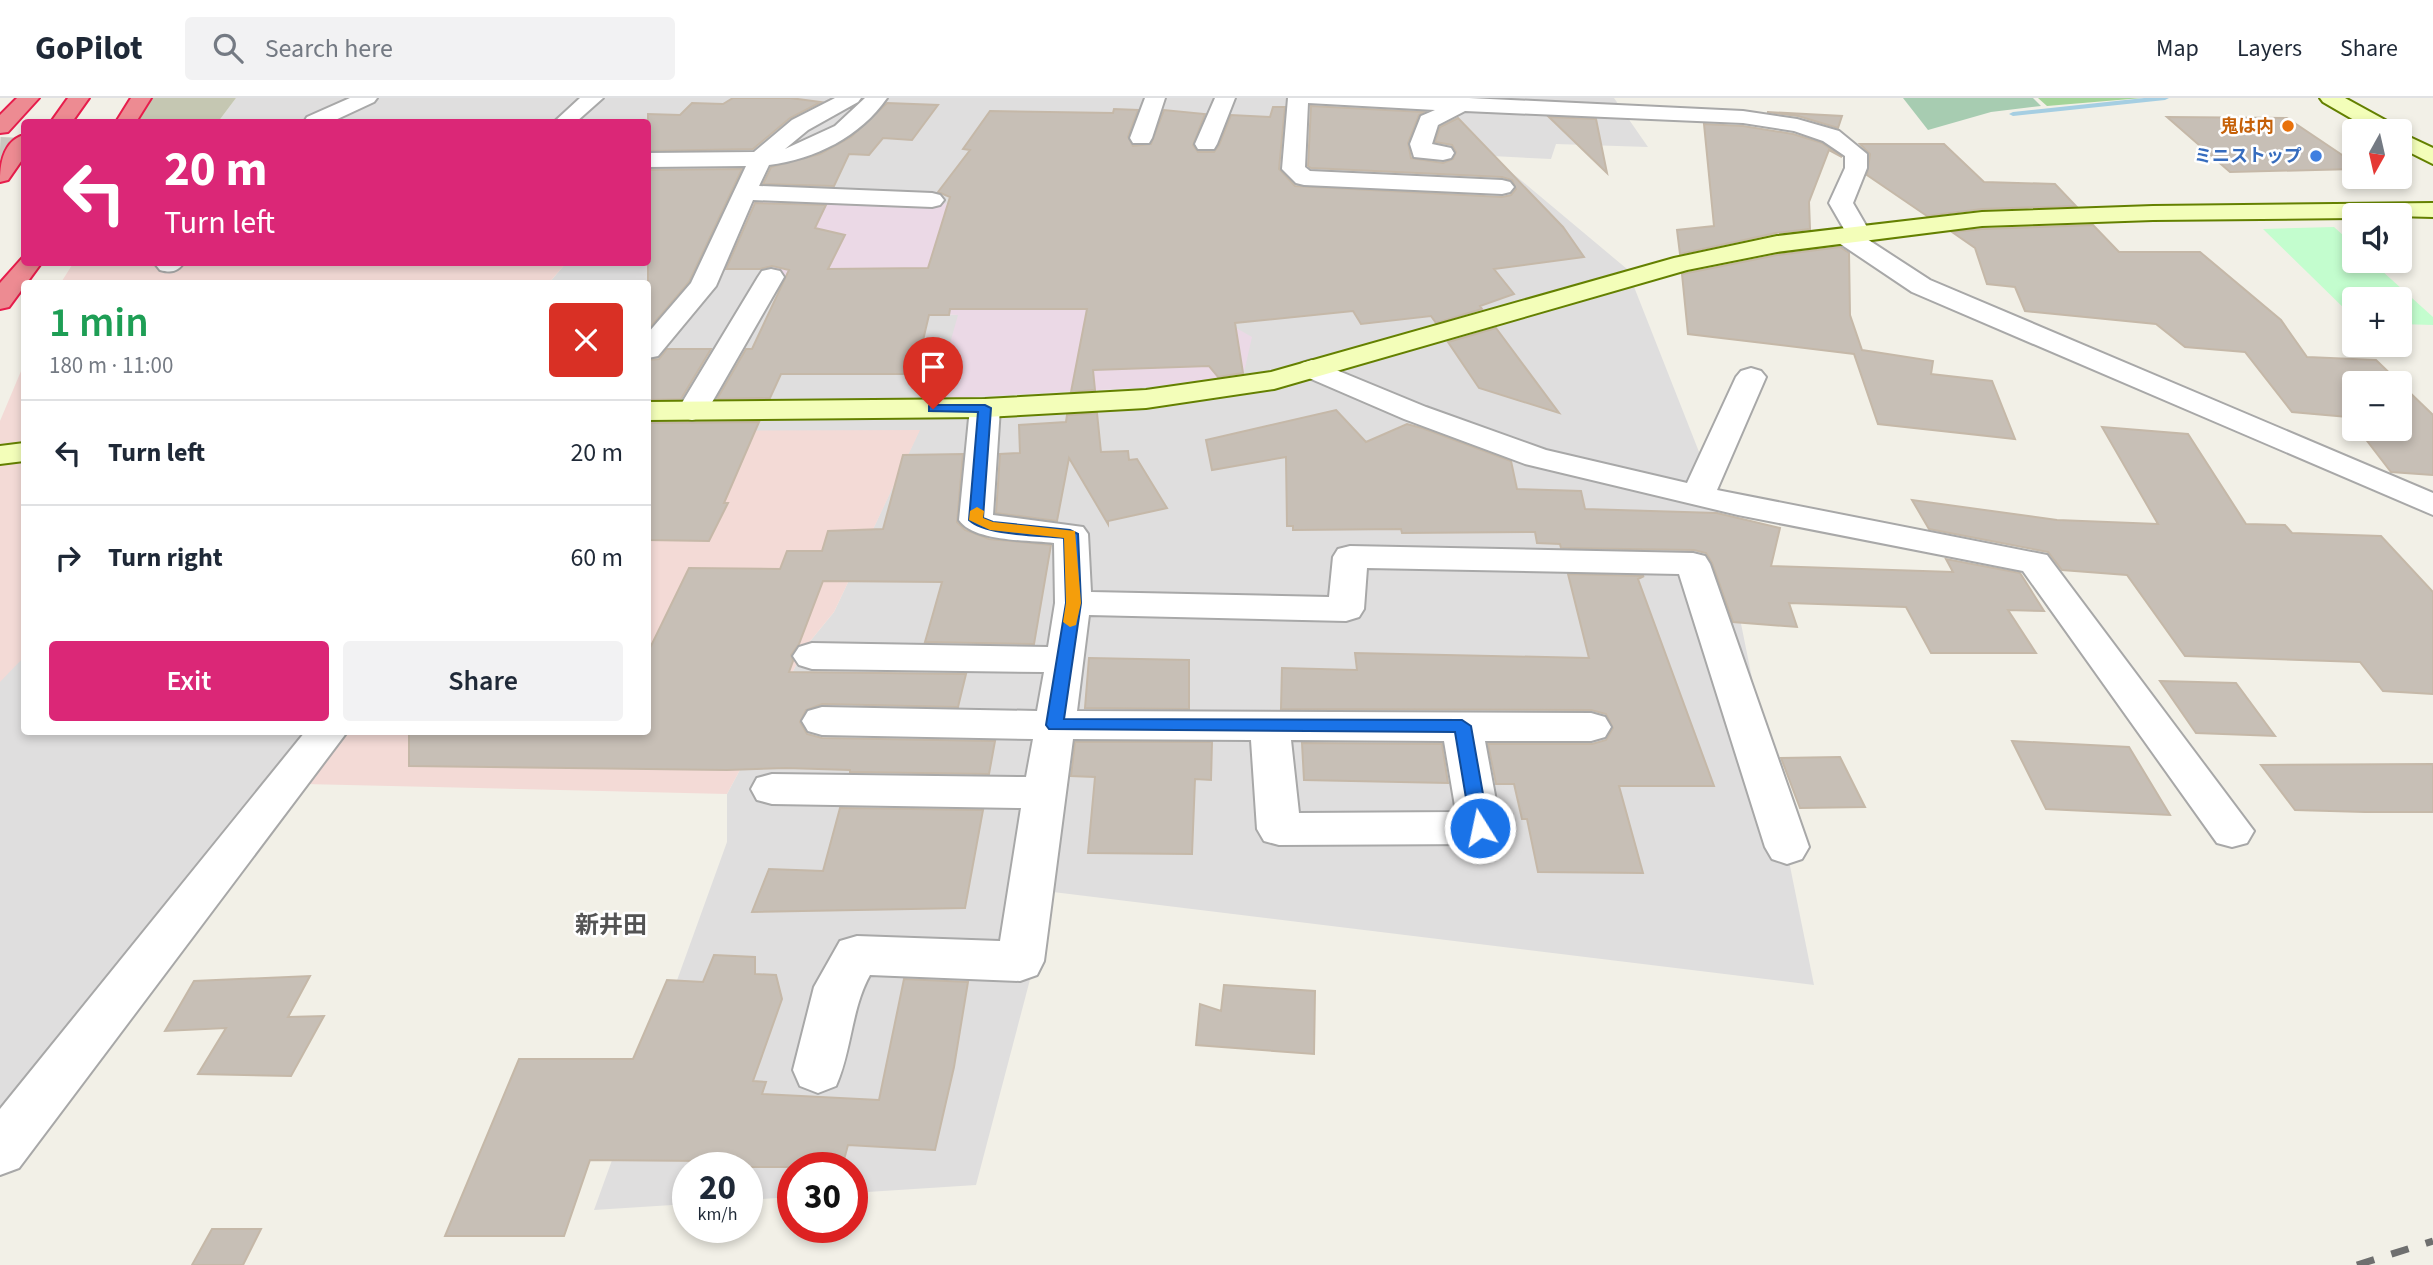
<!DOCTYPE html>
<meta charset="utf-8">
<style>
:root{--surface:#fff;--page:#f2f2f3;--text:#1f2937;--muted:#747a83;--line:#e0e1e3;--accent:#db2777}
body{margin:0;font-family:"Source Sans 3","Noto Sans JP",sans-serif;background:var(--page);color:var(--text);height:100vh;display:flex;flex-direction:column;font-size:26px;white-space:nowrap}
*{box-sizing:border-box;margin:0}
p{font-size:23px;color:var(--muted)}
.icon{flex:none;width:38px;height:38px;fill:none;stroke:currentColor;stroke-width:2;stroke-linecap:round;stroke-linejoin:round}
.map{position:relative;flex:1;overflow:hidden}
.panel{position:absolute;left:21px;top:182px;width:630px;height:455px;display:flex;flex-direction:column;background:var(--surface);border-radius:7px;box-shadow:0 4px 10px #0003}
.panel>*{flex:none}
.guide{position:absolute;left:21px;top:21px;width:630px;height:147px;border-radius:7px;box-shadow:0 4px 10px #0003;background:#db2777;color:#fff;overflow:hidden}
.needle{width:46px;rotate:188deg}
.controls{position:absolute;left:2342px;top:21px;display:grid;gap:14px}
.controls a{display:grid;place-items:center;width:70px;height:70px;border-radius:7px;background:var(--surface);box-shadow:0 4px 10px #0003;font-size:35px}
.speed{position:absolute;left:672px;top:1054px;display:flex;gap:14px;font-size:35px;font-weight:700;text-align:center}
.speed>*{display:grid;place-content:center;width:91px;height:91px;border-radius:50%;background:var(--surface);box-shadow:0 4px 10px #0003;line-height:1}
.speed small{font-size:18px;font-weight:400}
.speed .limit{border:10px solid #d22;background:#fff;color:#111}
.pin{position:absolute;display:grid;place-items:center;width:60px;height:60px;color:#fff;margin:-72px -30px;border-radius:50% 50% 50% 0;rotate:-45deg;box-shadow:0 0 7px #0007}
.pin .icon{rotate:45deg}
.me{position:absolute;width:77px;margin:-38px;rotate:350deg;stroke-linejoin:round;filter:drop-shadow(0 0 5px #0008)}
.turn{display:flex;align-items:center;gap:24px;height:147px;padding:0 28px;font-size:32px}
.turn .icon{width:91px;height:91px;stroke-width:2.5}
.turn b{display:block;font-size:49px;line-height:60px}
.round{display:grid;place-items:center;flex:none;width:74px;height:74px;border-radius:7px;background:var(--page)}
.head{display:flex;align-items:center;justify-content:space-between;height:119px;padding:0 28px}
h1{font-size:42px;font-weight:600;line-height:52px;color:#1e9e55}
.primary-button{display:flex;gap:14px;margin-top:auto;padding:14px 28px}
.primary-button a{flex:1;height:80px;border-radius:7px;background:var(--accent);color:#fff;font-size:28px;font-weight:600;line-height:80px;text-align:center}
.primary-button a+a{background:var(--page);color:var(--text)}
ul{padding:0;list-style:none}
li{display:flex;align-items:center;gap:21px;height:105px;padding:0 28px;border-top:2px solid var(--line)}
li div{flex:1}
li b{display:block;font-size:26px}
li em{font-style:normal}
header{display:flex;align-items:center;gap:42px;box-sizing:border-box;height:98px;padding:0 35px;background:var(--surface);border-bottom:2px solid var(--line)}
header strong{font-size:33px}
nav{display:flex;gap:38px;margin-inline-start:auto;font-size:24px}
.search{width:490px;height:63px;background:var(--page);display:flex;align-items:center;gap:18px;box-sizing:border-box;padding:0 24px;border-radius:7px;color:var(--muted);font-size:26px}
.map>svg:first-child{display:block}
.residential{fill:#dfdede;fill-rule:evenodd}
.commercial{fill:#f3dad6}
.industrial{fill:#ebd9e6}
.construction{fill:#c5c7b2}
.forest{fill:#a4d499}
.cemetery{fill:#a7ccb1}
.park{fill:#c3fdce}
.lines{fill:none;stroke-linecap:round;stroke-linejoin:round}
.stream{fill:#a5cee2;fill-rule:evenodd}
.building{fill:#c7bfb6;stroke:#c5b8a8;stroke-width:2}
.street-tunnel{stroke:#c8c7bf;stroke-width:24;stroke-dasharray:24 11;stroke-linecap:butt}
.street-casing{stroke:#a8a8a8;stroke-width:4}
.secondary-casing{stroke:#648000;stroke-width:4}
.highway-casing{stroke:#e71d4c;stroke-width:4}
.street{fill:#fff;fill-rule:evenodd}
.secondary{fill:#f3feb9;fill-rule:evenodd}
.highway{fill:#ed8b92;fill-rule:evenodd}
.rail{stroke:#6f6f6f;stroke-width:7;stroke-dasharray:18 18;stroke-linecap:butt}
.route{fill:#1a73e8;stroke:#114b97;stroke-width:2}
.slow{fill:#f59e0b}
.food-dot{fill:#e8710a;stroke:#fff;stroke-width:2.5}
.shop-dot{fill:#3f7fe0;stroke:#fff;stroke-width:2.5}
.labels{text-anchor:middle;stroke-width:5;stroke-linejoin:round;paint-order:stroke}
.far-food-label{font-size:18px;font-weight:bold;fill:#c56008;stroke:#fff;text-anchor:end}
.far-shop-label{font-size:18px;font-weight:bold;fill:#366cbe;stroke:#fff;text-anchor:end}
.quarter-label{font-size:24px;font-weight:bold;fill:#545454;stroke:#fff}
</style>
<header>
<strong>GoPilot</strong>
<div class="search"><svg class="icon" aria-label="search" viewBox="0 0 24 24"><circle cx="10" cy="10" r="6"/><path d="M15 15l6 6"/></svg>Search here</div>
<nav><a>Map</a><a>Layers</a><a>Share</a></nav>
</header>
<div class="map">
<svg width="2433" height="1167" viewBox="0 0 2433 1167">
<rect width="100%" height="100%" fill="#f2f0e7"/>
<!-- residential -->
<path class="residential" d="M236,0H1614L1648,49L1556,46L1551,61L1492,58L1627,171L1714,392L1814,887L1053,794L976,1087L852,1095V1069H793V1099L747,1102V1069H688V1106L594,1112L727,744V696L807,547L834,514L919,333H648V186L549,185L566,165L648,164V24H218ZM1209,50L1202,81L1217,220L1136,290L935,301L959,217L816,211L797,185L771,168L723,169Z
M24,556V634H331L0,1019V582Z"/>
<!-- commercial -->
<path class="commercial" d="M74,164L566,165L548,186H60Z
M24,266V559L0,584V323Z
M920,332L834,514L807,547L727,696L304,686L343,634H648V333Z"/>
<!-- industrial -->
<path class="industrial" d="M1025,42L1209,50L1203,80L1217,219L1252,239L1243,279L1136,290L934,301L958,217L816,211L797,185L771,168L722,169L753,101L973,106Z"/>
<!-- construction -->
<path class="construction" d="M151,0H236L218,24H135Z"/>
<!-- forest -->
<path class="forest" d="M2038,0H2142L2047,8Z"/>
<!-- cemetery -->
<path class="cemetery" d="M1903,0H2033L2041,8L1991,14L1928,32Z"/>
<!-- park -->
<path class="park" d="M2334,129L2354,147V163H2371L2433,219V227L2399,226V201H2354V220L2263,131Z"/>
<g class="lines">
<!-- stream -->
<path class="stream" d="M2144,0H2169L2165,2L2013,18L2009,16L2013,14Z"/>
</g>
<!-- building -->
<path class="building" d="M733,0H790L821,4L790,20L753,51L648,53V16L680,17L692,5L723,6Z
M887,5L938,7L912,42L883,40L869,57L849,56L834,88L763,86L771,69L820,56L851,39Z
M1311,8L1424,14L1419,17L1408,45L1411,60L1443,65L1453,61L1456,54L1452,47L1435,44L1440,29L1458,20L1563,129L1584,159L1494,171L1514,196L1480,208L1482,211L1436,225L1431,218L1361,226L1353,213L1235,225L1243,275L1218,279L1209,268L1093,272L1095,292L1071,294L1087,211H950L949,217H929L915,276H781L770,300L717,301L746,251H752L789,172L772,168L760,171H726L755,105L826,107L815,130L845,137L828,171L928,170L950,99L938,94L970,52L963,51L990,13L1113,15L1114,11L1138,12L1128,39L1133,48L1151,46L1164,12L1205,16L1193,47L1198,54H1214L1219,47L1231,17L1270,19L1273,9H1285L1279,71L1295,88L1502,99L1511,97L1516,91L1512,82L1502,79L1311,70L1308,68Z
M1767,14L1842,18L1838,30L1798,18Z
M1549,19L1596,21L1607,75Z
M2167,19L2287,20L2354,65V71L2230,74Z
M1704,26L1743,28L1793,36L1822,45L1842,59L1829,52L1809,104L1810,131L1776,135L1680,156L1677,132L1714,128Z
M1860,46H1944L1984,84L2055,86L2076,108L1982,111L1927,118L1867,77L1870,56Z
M648,72L742,71L689,184L648,232Z
M2093,127L2119,154H2200L2281,222L2307,259L2376,262L2433,317V377L2391,374L2358,331H2399V285H2354V326L2348,319L2292,314L2245,254L2185,249L2156,226L2025,213L2015,189L1987,186L1975,150L1952,134L1982,131Z
M1840,149L1849,155L1850,217L1862,252L1933,263L1931,276L1992,283L2015,341L1878,326L1854,256L1688,236L1682,176L1777,157Z
M1496,230L1559,315L1479,290L1448,244Z
M667,251H711L681,301L648,302V262L659,261Z
M1336,312L1366,344L1407,326L1422,330L1511,363L1517,391L1581,393L1585,411L1717,415L1780,430L1771,468L1953,474L1946,461L2020,475L2044,513L2008,512L2036,555H1931L1906,509L1789,505L1797,529L1733,524L1712,465L1706,455L1694,452L1561,450L1560,446L1537,445L1535,434L1402,435L1401,431L1293,432V428H1287L1286,359L1212,372L1206,342Z
M1097,315L1101,354L1128,353L1129,362L1137,361L1167,410L1108,423V426L1069,360L1057,423L996,415L1000,356L1020,355L1019,327L1066,324L1067,317Z
M648,325L759,324L724,405H728L709,443L648,442Z
M2102,329L2188,336L2246,426L2285,427L2292,435L2381,438L2433,494V596L2383,593L2360,564L2185,558L2127,477L2062,472L2048,454L1929,431L1912,402L2057,422L2158,426Z
M963,356L957,424L965,432L989,441L1051,447L1034,546L925,544L942,484L823,483L799,546L791,557L793,563L789,574L966,576L958,609L822,606L806,612L800,624L807,636L822,640L995,643L989,676L850,674V672L786,670L727,672L409,668V634H648V554L689,470L780,471L787,453H822L828,433L883,431L903,357Z
M1568,476L1644,478L1638,481L1714,688H1619L1643,775L1538,774L1527,721H1522L1514,686H1496L1488,646H1592L1606,642L1613,630L1606,616L1591,612L1281,611L1282,570L1357,572L1355,555L1589,560Z
M1089,560L1189,562V611L1085,610Z
M2160,583L2236,585L2275,638L2196,635Z
M2012,643L2129,649L2170,717L2046,711Z
M1075,644H1212L1211,682L1195,681L1192,756L1088,755L1095,679L1071,678Z
M1302,645L1442,646L1448,685L1304,682Z
M1840,659L1865,709L1800,710L1781,660Z
M2433,666V714H2365L2295,712L2261,667Z
M840,710L983,712L965,810L752,814L769,771L823,773Z
M714,857L755,859V876L776,877L782,901L753,983L766,984L762,996L879,1002L904,881L968,884L954,969L935,1052L848,1047L842,1069H704L706,1063L590,1062L564,1138H445L519,961H633L667,882L703,884Z
M310,878L288,919L324,918L291,978L198,976L226,930L165,933L194,883Z
M1224,887L1315,893L1314,956L1196,947L1200,906L1221,913Z
M212,1131H261L243,1167H192Z"/>
<g class="lines">
<!-- street-tunnel -->
<path class="street-tunnel" d="M0,51L24,52"/>
<!-- street casing -->
<g class="street-casing">
<path id="street" d="M350,0H377L374,4L331,24H304L307,19Z
M580,0H603L576,24H554Z
M835,0H861L858,4L808,32L785,51L835,28L865,0H887C860,39 815,61 769,67L759,88L932,95L940,97L944,102L940,107L932,109L753,102L716,188L658,258L648,260V235L691,185L746,68L648,69V55L754,54L792,22Z
M1145,0H1165L1152,40L1149,45H1133L1130,40Z
M1215,0H1235L1217,46L1214,51H1198L1195,46Z
M1288,0H1469L1743,13L1797,21L1839,33L1867,56V70L1853,105L1871,136L1867,141L1930,182L2433,395V417L1912,194L1836,143L1833,138L1836,133L1844,131L1829,105L1845,70V58L1823,43L1794,33L1743,25L1465,13L1438,27L1432,46L1451,50L1454,55L1451,60L1443,62L1414,59L1410,46L1421,18L1435,12L1308,5L1305,69L1310,73L1502,82L1510,84L1514,89L1510,94L1502,96L1304,87L1296,85L1282,71Z
M158,164H184C178,174 171,175 160,172L156,167Z
M771,171L780,173L784,179L707,313L703,319L692,322L681,319L677,313L758,179L762,173Z
M1312,262L1426,309L1546,352L1687,385L1736,279L1741,273L1751,270L1761,273L1766,279L1717,392L2047,457L2254,733L2247,745L2232,749L2217,745L2023,473L1738,417L1525,366L1404,321L1302,277L1298,271L1302,265Z
M985,301L996,304L1000,310L993,417L1083,429L1088,436L1091,494L1329,499L1333,459L1338,451L1350,448L1693,455L1705,458L1710,466L1809,749L1802,761L1787,766L1772,761L1765,749L1679,476L1367,470L1364,511L1359,519L1346,523L1089,517L1077,613L1591,615L1605,619L1611,629L1605,639L1591,643H1485L1501,730L1495,742L1480,746L1279,747L1264,743L1257,731L1251,642L1073,641L1044,863L1037,877L1020,883L870,877C851,911 852,952 836,988L818,995L800,988L793,972L814,889L840,843L857,838L1000,843L1021,710L772,706L757,702L751,691L757,680L772,676L1026,679L1033,641L822,637L808,633L802,623L808,613L822,609L1037,613L1044,574L812,571L799,567L793,558L799,549L812,545L1048,549L1055,505L1054,445C1029,442 974,444 959,422L970,310L974,304ZM1291,642L1444,643L1456,714L1299,715Z
M305,634H347L19,1070L0,1077V1011Z"/>
</g>
<!-- secondary casing -->
<g class="secondary-casing">
<path id="secondary" d="M2320,0H2345L2396,28L2399,33H2373L2323,4Z
M2399,34L2433,50V66L2399,49Z
M2433,105V119L2354,117V120L2153,122L1982,128L1777,154L1687,172L1274,291L1146,310L985,319L648,322V304L985,301L1146,292L1271,274L1674,160L1777,138L1982,114L2153,108Z
M24,345V363L0,366V348Z"/>
</g>
<!-- highway casing -->
<g class="highway-casing">
<path id="highway" d="M17,0H39L8,34L0,35V17Z
M68,0H89L72,24H51Z
M131,0H151L136,24H116Z
M24,37V59L8,82L0,84C0,66 3,43 24,37Z
M24,158V164H42L9,209L0,211V185Z"/>
</g>
<!-- street -->
<use href="#street" class="street"/>
<!-- secondary -->
<use href="#secondary" class="secondary"/>
<!-- highway -->
<use href="#highway" class="highway"/>
<!-- rail -->
<path class="rail" d="M2357,1167L2433,1143"/>
</g>
<!-- route -->
<path class="route" d="M933,307H985L991,310L983,420L993,424L1070,432L1078,436L1081,505L1064,621L1462,622L1471,628L1489,730L1487,734H1474L1471,730L1455,634L1049,631L1046,627L1066,505L1064,440C1039,437 987,438 969,422L978,314L929,313V308Z"/>
<!-- slow -->
<path class="slow" d="M977,409L984,413L983,420L993,424L1075,433L1081,505L1076,527L1070,529L1063,524L1066,505L1064,440L990,432L969,422L970,413Z"/>
<!-- markers -->
<circle class="food-dot" cx="2288" cy="28" r="7"/>
<circle class="shop-dot" cx="2316" cy="58" r="7"/>
<g class="labels">
<!-- far-food labels -->
<g class="far-food-label">
<text x="2274" y="34">鬼は内</text>
</g>
<!-- far-shop labels -->
<g class="far-shop-label">
<text x="2302" y="64">ミニストップ</text>
</g>
<!-- quarter labels -->
<g class="quarter-label">
<text x="611" y="835">新井田</text>
</g>
</g>
</svg>
<div class="controls">
<a><svg class="needle" viewBox="-14 -14 28 28"><path d="M0-13l5 13h-10z" fill="#e53935"/><path d="M0 13l5-13h-10z" fill="#747a83"/></svg></a>
<a><svg class="icon" aria-label="sound" viewBox="0 0 24 24"><path d="M4 9h4l5-4v14l-5-4H4zM17 9q2 3 0 6"/></svg></a>
<a>+</a>
<a>−</a>
</div>
<div class="speed"><div>20<small>km/h</small></div><div class="limit">30</div></div>
<div class="pin" style="left:933px;top:311px;background:#d93025"><svg class="icon" aria-label="arrive" viewBox="0 0 24 24"><path d="M6 21V4h12l-3 4 3 4H6"/></svg></div>
<svg class="me" style="left:1480px;top:730px" viewBox="-20 -20 40 40"><circle r="17" fill="#1a73e8" stroke="#fff" stroke-width="3"/><path d="M0-11L8 9 0 5-8 9z" fill="#fff"/></svg>
<div class="guide">
<div class="turn"><svg class="icon" aria-label="left" viewBox="0 0 24 24"><path d="M17 20v-9H6M10 6l-5 5 5 5"/></svg><div><b>20 m</b>Turn left</div></div>
</div>
<section class="panel">
<div class="head"><div><h1>1 min</h1><p>180 m · 11:00</p></div><a class="round" style="background:#d93025;color:#fff"><svg class="icon" aria-label="close" viewBox="0 0 24 24"><path d="M6 6l12 12M18 6L6 18"/></svg></a></div>
<ul>
<li><svg class="icon" aria-label="left" viewBox="0 0 24 24"><path d="M17 20v-9H6M10 6l-5 5 5 5"/></svg><div><b>Turn left</b></div><em>20 m</em></li>
<li><svg class="icon" aria-label="right" viewBox="0 0 24 24"><path d="M7 20v-9h11M14 6l5 5-5 5"/></svg><div><b>Turn right</b></div><em>60 m</em></li>
</ul>
<div class="primary-button"><a>Exit</a><a>Share</a></div>
</section>
</div>
